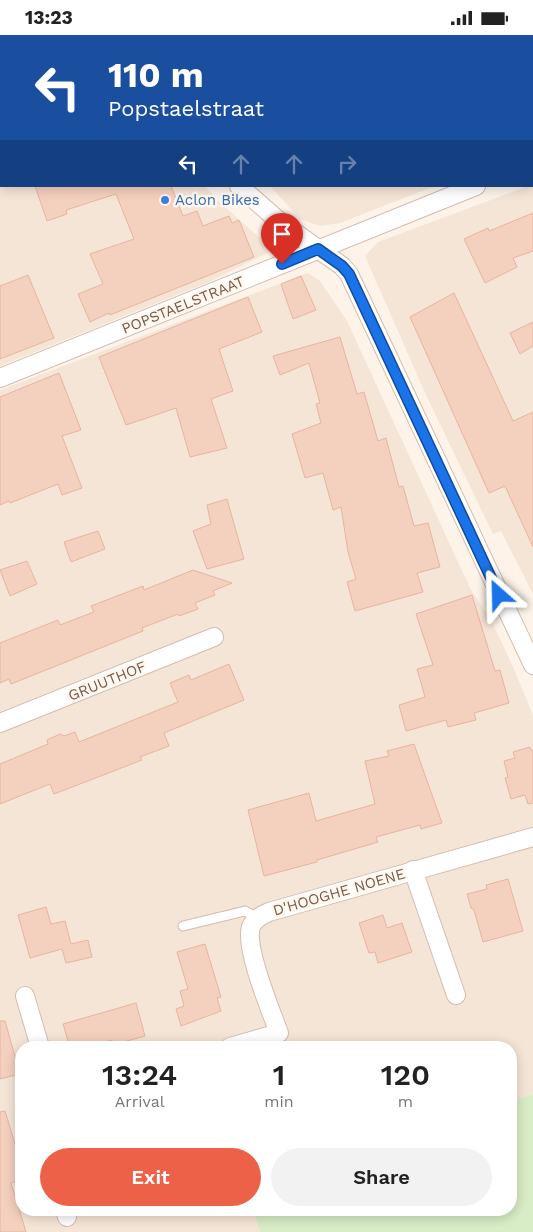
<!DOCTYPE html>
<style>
:root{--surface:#fff;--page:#f2f2f2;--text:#222;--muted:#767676;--accent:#ec6148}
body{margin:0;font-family:"Work Sans",sans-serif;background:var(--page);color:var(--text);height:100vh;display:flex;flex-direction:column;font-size:19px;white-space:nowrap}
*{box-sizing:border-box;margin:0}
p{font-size:16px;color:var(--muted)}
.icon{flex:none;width:28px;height:28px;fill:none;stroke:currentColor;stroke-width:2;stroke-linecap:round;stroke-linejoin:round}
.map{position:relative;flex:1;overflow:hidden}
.side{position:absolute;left:15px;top:1006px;width:502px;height:175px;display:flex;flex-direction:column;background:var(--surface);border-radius:20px;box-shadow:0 2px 12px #0003}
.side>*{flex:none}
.hud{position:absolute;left:0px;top:0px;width:534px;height:152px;box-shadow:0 2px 12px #0003;background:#1a4fa0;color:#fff;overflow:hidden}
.pin{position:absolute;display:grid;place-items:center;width:42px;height:42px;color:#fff;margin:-51px -21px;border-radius:50% 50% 50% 0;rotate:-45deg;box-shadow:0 0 5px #0007}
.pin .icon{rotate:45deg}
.me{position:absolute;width:55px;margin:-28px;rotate:335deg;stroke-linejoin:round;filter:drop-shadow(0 0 4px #0008)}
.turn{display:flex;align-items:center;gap:18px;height:105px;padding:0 25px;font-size:22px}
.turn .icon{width:65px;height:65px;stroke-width:2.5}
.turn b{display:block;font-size:35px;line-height:42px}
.lanes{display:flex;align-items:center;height:48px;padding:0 25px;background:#0003;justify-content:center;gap:25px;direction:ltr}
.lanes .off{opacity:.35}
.eta{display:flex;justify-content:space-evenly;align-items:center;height:85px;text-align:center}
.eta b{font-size:30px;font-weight:600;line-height:35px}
.primary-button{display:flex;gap:10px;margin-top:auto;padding:10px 25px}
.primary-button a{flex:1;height:58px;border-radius:30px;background:var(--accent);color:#fff;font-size:20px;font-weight:600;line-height:58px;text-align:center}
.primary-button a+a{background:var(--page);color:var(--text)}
.status{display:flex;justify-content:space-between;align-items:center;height:35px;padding:0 25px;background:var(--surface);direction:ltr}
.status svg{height:14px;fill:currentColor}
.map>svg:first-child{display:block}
.residential{fill:#f5e5d6}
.green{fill:#d8ecc5}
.building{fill:#f4d0be;stroke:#e8b49e}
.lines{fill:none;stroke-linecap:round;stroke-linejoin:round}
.lane-casing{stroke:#d3bcaf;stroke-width:11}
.street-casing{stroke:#d3bcaf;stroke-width:20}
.lane{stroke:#fff;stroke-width:9}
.street{stroke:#fff;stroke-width:18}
.route-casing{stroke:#114b97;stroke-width:12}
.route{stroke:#1a73e8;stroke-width:9}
.shop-dot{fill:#3f7fe0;stroke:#fff8ef;stroke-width:2}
.labels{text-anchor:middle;stroke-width:5;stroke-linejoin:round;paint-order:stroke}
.shop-label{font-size:15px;fill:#366cbe;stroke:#fff8ef;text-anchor:start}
.street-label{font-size:15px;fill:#79574a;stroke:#fff8ef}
</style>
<div class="status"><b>13:23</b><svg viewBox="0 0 49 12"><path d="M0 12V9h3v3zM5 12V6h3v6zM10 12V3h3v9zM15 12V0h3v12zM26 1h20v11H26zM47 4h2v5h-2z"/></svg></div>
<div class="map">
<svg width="533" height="1197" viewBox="0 0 533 1197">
<rect width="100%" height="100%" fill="#fdf3e8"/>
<!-- residential -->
<path class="residential" d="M0,0L130,1H1V151H205L216,164L273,215L209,247L0,331Z
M179,0H533V112L532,1Z
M533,149V559L501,496L493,499L426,360L365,221L378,207L528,151H532Z
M270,151H435L340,188L320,191L300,184Z
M308,238L320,246L347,286L470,553L492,587L513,632L533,680V1059L511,1067V1012H21V1175H253L260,1197H0V355Z"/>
<!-- green -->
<path class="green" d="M533,1059V1197H260L253,1175H511V1067Z"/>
<!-- building -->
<path class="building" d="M35,151H171L183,181L197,176L203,191L229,181L232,188L239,185L254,222L110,280L109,278L90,287L78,259L103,249L90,219L134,204L116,159L66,175L67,179L47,186Z
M533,178V216L513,223L517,232L485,248L464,204L488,193L489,196Z
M28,240L54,303L0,324V251Z
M301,241L316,275L293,284L281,249Z
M454,258L513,386L533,377V512L505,451L489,458L410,282Z
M248,262L262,297L219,314L233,356L211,364L227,413L190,422L176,373L126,390L99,322Z
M533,287V311L520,319L510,298Z
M340,302L357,359L364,357L378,406L386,403L399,452L403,451L414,491L428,488L440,532L417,538L423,557L355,576L347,547L356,544L348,517L341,472L333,475L323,438L305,443L292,399L321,388L316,369L320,368L309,328L280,340L273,321Z
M59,338L81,395L62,401L82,453L62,460L58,449L10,468L9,466L0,470V362Z
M227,464L244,524L207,534L193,496L211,489L207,470Z
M98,496L105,514L71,527L64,507Z
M27,526L37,549L10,561L0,535Z
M193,535L232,548L213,556L215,560L195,568L198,574L179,581L178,579L142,593L143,596L11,649L9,644L0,648V608L58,585L60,590L94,577L91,571L143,551L144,555Z
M472,560L495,636L500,635L509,668L474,678L476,685L448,692L446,685L406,696L399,670L425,662L417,634L433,630L416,579Z
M229,629L244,665L164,698L169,711L140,722L142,725L54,759L50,749L0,769V729L48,709L47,705L60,699L64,701L75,697L79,707L178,667L170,648L189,640L191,645Z
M414,709L442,788L421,794L420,790L376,802L378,807L317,825V827L264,841L248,775L309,758L316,786L375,769L365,726L389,721L387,716Z
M530,712L533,718V768L528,769L525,760L511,764L505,743L508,742L504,726L515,723L513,717Z
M508,844L523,896L483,907L474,875L471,873L467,859L487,854L486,850Z
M46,872L51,889L65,886L71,909L88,905L92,922L66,928L62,914L30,923L18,880Z
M383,880L387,893L402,888L412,917L378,928L375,917L369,918L359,888Z
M205,909L221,962L217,963L221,976L181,991L176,974L184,971L180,956L188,954L177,917Z
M136,968L145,1001L113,1010L112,1005L84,1012H70L63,989Z
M0,986H5L20,1039L0,1044Z
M5,1076L15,1109L21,1108V1145L11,1148L26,1197H0V1077Z"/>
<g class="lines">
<!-- lane casing -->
<g class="lane-casing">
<path id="lane" d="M183,891L245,876L258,883"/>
</g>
<!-- street casing -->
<g class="street-casing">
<path id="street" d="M154,0L155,1
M78,1L81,0
M0,30H1
M532,129H533
M239,151L280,187L342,231L349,239L533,630
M0,343L476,151
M0,688L214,602
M413,835L456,960
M25,961L40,1012
M230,1012L279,998C271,976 244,912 251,892C254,884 262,880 269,877L533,802
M65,1175L67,1182"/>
</g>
<!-- lane -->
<use href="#lane" class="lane"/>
<!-- street -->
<use href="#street" class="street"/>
</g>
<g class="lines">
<!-- route casing -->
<g class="route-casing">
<path id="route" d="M282,229L318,214L342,231L349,239L499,560"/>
</g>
<!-- route -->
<use href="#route" class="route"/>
</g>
<!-- markers -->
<circle class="shop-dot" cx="165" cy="165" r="5"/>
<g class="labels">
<!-- shop labels -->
<g class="shop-label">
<text x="175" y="170">Aclon Bikes</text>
</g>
<!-- street labels -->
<g class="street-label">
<text transform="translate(183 270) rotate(-22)" y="5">POPSTAELSTRAAT</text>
<text transform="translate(107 646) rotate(-22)" y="5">GRUUTHOF</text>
<text transform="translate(339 857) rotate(-16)" y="5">D'HOOGHE NOENE</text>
</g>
</g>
</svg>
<div class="pin" style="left:282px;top:229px;background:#d93025"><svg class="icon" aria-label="arrive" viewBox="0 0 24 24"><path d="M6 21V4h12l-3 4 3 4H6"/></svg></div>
<svg class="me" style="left:499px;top:560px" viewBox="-20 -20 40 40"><path d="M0-17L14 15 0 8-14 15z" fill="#1a73e8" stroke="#fff" stroke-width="4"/></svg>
<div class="hud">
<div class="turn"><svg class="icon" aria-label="left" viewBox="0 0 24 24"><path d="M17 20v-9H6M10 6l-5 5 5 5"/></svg><div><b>110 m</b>Popstaelstraat</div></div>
<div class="lanes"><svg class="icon" aria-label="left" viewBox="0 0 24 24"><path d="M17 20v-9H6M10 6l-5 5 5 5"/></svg><svg class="icon off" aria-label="ahead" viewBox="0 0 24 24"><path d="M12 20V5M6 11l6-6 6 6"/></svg><svg class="icon off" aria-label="ahead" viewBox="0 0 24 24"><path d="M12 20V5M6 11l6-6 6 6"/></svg><svg class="icon off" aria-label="right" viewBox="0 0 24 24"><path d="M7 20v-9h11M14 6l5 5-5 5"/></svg></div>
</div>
<section class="side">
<div class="eta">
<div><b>13:24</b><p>Arrival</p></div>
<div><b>1</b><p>min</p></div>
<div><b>120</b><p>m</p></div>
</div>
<div class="primary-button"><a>Exit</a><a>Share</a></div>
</section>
</div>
